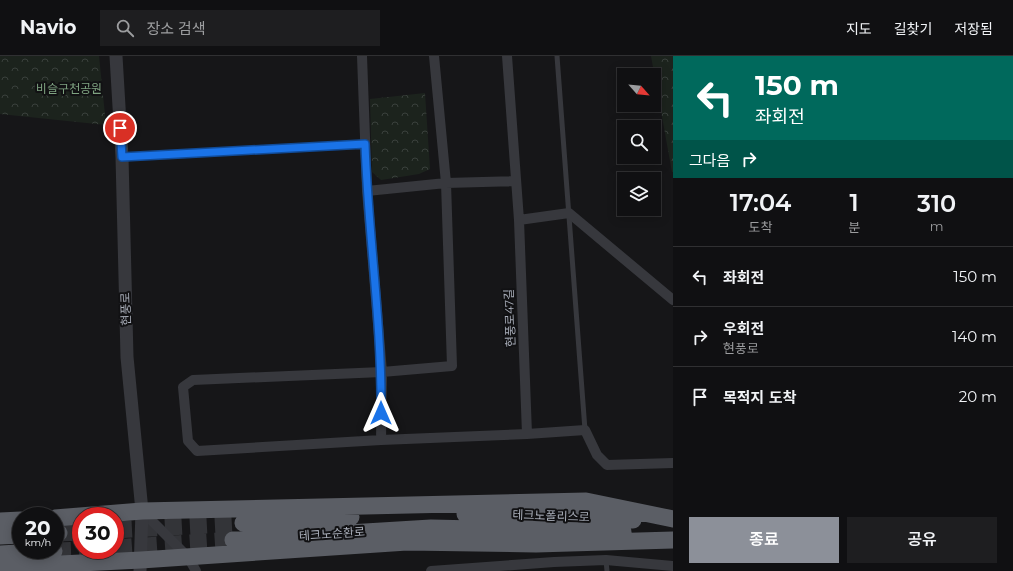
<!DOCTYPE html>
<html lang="ko">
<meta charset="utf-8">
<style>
:root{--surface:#101012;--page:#1e1e20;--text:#f1f3f6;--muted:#9c9d9f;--line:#303032;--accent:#8c9099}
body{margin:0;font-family:Montserrat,"Noto Sans KR",sans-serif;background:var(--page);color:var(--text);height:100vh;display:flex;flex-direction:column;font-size:15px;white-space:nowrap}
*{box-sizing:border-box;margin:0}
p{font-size:13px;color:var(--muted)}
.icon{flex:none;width:22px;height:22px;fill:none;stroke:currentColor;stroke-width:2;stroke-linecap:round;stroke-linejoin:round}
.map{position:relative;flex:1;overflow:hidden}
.sheet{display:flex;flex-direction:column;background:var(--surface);width:340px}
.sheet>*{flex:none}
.hud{background:#00695c;color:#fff;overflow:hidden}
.needle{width:26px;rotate:117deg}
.fabs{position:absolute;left:617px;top:12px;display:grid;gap:8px}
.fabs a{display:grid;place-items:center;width:44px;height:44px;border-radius:0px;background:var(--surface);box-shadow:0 2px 10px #0003,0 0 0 1px var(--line);font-size:20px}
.speed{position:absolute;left:12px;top:451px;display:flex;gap:8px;font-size:20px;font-weight:700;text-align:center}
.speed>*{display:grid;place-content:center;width:52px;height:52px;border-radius:50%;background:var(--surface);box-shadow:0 2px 10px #0003,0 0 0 1px var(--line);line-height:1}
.speed small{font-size:10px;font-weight:400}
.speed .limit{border:6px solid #d22;background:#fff;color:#111}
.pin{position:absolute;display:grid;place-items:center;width:34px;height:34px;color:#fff;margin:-17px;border:2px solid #fff;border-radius:50%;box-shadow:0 1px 4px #0007}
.me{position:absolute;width:44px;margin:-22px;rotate:0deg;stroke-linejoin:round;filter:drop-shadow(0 0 3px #0008)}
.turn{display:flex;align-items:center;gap:14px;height:84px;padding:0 16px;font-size:18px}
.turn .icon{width:52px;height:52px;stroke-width:2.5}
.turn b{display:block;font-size:28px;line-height:34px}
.then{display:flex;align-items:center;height:38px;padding:0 16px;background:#0003;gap:8px;font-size:15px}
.eta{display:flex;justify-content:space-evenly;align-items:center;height:68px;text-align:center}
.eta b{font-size:24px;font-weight:600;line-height:28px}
.cta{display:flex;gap:8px;margin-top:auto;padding:8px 16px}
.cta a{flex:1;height:46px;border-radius:0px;background:var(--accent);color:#fff;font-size:16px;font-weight:600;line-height:46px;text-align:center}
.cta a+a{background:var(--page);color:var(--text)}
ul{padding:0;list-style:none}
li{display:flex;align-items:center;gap:12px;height:60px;padding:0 16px;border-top:1px solid var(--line)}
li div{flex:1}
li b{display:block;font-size:15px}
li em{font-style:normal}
header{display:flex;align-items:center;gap:24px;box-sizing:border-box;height:56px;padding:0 20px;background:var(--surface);border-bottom:1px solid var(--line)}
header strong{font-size:19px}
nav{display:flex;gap:22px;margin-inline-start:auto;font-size:14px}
.search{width:280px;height:36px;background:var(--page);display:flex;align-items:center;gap:10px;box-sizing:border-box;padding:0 14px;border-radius:0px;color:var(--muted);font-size:15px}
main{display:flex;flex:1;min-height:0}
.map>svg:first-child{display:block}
.forest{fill:url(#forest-crowns)}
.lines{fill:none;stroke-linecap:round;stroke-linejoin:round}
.trunk-tunnel{stroke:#333438;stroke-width:17;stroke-dasharray:17 8;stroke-linecap:butt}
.service{stroke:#37383d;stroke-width:5}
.minor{stroke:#37383d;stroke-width:10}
.tertiary{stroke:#37383d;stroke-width:13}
.trunk{stroke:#5b5e65;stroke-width:17}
.route-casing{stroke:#114b97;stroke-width:10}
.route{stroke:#1a73e8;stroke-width:7}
.labels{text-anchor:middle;stroke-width:4;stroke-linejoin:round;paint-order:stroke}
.park-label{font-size:12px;fill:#7fa381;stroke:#111113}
.street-label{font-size:12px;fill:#a8adb8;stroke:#111113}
</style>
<header>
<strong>Navio</strong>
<div class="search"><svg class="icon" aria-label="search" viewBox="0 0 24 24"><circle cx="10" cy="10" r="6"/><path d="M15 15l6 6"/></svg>장소 검색</div>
<nav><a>지도</a><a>길찾기</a><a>저장됨</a></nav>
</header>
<main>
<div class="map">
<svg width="673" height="515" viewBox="0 0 673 515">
<defs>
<pattern id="forest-crowns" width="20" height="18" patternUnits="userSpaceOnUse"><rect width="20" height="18" fill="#1c231d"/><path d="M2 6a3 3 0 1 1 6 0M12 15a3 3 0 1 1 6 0" fill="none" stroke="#3a403c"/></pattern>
</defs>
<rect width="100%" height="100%" fill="#161618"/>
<!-- forest -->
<path class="forest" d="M0,0H99L106,69L0,58Z
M651,0H673V116H672Z
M425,37L430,113L419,118L381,124L372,116L370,43Z"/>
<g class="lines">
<!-- trunk-tunnel -->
<path class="trunk-tunnel" d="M115,474L243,467
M59,477L81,476
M115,492L233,484
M54,495L81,494"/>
<!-- service -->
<path class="service" d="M557,0L585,374
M122,101L365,88
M606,504L607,515"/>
<!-- minor -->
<path class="minor" d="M362,0L367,135L382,316L381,384
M434,0L446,127L452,310L382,316L193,324L183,331L188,385L197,395L381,384L527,378L585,374L597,399L607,409L673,407
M507,0L519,164L527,378
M367,135L446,127L516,125
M519,164L569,157L673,244
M142,455L188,501L196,515
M431,515L554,506L606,504L673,510"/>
<!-- tertiary -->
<path class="tertiary" d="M116,0L122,101L127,301L142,455L140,515"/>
<!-- trunk -->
<path class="trunk" d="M465,458L579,460L633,464
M55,462L142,455L586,445L673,463
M0,465L21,464
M243,467L351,461
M55,478L59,477
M0,480L21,479
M233,484L431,472L623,476
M0,498L54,495
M0,511L141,504L407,486L536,488L673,484"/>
</g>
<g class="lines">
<!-- route casing -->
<g class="route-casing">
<path id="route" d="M120,72L122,101L365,88C368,177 382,267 381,357"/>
</g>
<!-- route -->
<use href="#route" class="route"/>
</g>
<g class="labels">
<!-- park labels -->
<g class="park-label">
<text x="69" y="37">비슬구천공원</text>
</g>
<!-- street labels -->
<g class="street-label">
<text transform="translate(126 253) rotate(-92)" y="4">현풍로</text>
<text transform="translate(510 262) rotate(-92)" y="4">현풍로47길</text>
<text transform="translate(551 460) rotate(2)" y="4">테크노폴리스로</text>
<text transform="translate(332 478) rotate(-4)" y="4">테크노순환로</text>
</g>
</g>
</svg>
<div class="fabs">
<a><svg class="needle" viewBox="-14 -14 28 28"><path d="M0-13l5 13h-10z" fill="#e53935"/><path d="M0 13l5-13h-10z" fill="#9c9d9f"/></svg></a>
<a><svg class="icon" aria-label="search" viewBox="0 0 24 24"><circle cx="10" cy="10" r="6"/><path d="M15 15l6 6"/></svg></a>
<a><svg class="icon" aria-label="layers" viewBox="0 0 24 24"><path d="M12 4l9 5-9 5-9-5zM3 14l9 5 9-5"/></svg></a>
</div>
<div class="speed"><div>20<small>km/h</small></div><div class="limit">30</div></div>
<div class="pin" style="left:120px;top:72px;background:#d93025"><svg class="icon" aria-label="arrive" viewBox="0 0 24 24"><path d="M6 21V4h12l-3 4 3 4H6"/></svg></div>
<svg class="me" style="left:381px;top:357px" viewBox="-20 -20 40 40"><path d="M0-17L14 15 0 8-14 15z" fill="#1a73e8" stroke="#fff" stroke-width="4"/></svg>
</div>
<section class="sheet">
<div class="hud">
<div class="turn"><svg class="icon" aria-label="left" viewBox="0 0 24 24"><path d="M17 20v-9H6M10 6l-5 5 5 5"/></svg><div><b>150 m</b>좌회전</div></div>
<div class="then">그다음<svg class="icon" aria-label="right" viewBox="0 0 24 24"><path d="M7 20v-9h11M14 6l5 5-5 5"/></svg></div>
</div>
<div class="eta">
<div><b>17:04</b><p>도착</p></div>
<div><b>1</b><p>분</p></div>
<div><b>310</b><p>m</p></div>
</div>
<ul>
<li><svg class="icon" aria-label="left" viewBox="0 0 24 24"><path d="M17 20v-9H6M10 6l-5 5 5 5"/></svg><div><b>좌회전</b></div><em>150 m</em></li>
<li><svg class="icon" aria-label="right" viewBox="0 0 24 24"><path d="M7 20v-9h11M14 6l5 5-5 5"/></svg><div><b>우회전</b><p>현풍로</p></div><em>140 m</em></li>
<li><svg class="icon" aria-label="arrive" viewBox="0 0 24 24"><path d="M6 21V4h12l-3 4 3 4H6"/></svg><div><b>목적지 도착</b></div><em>20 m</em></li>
</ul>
<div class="cta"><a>종료</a><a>공유</a></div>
</section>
</main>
